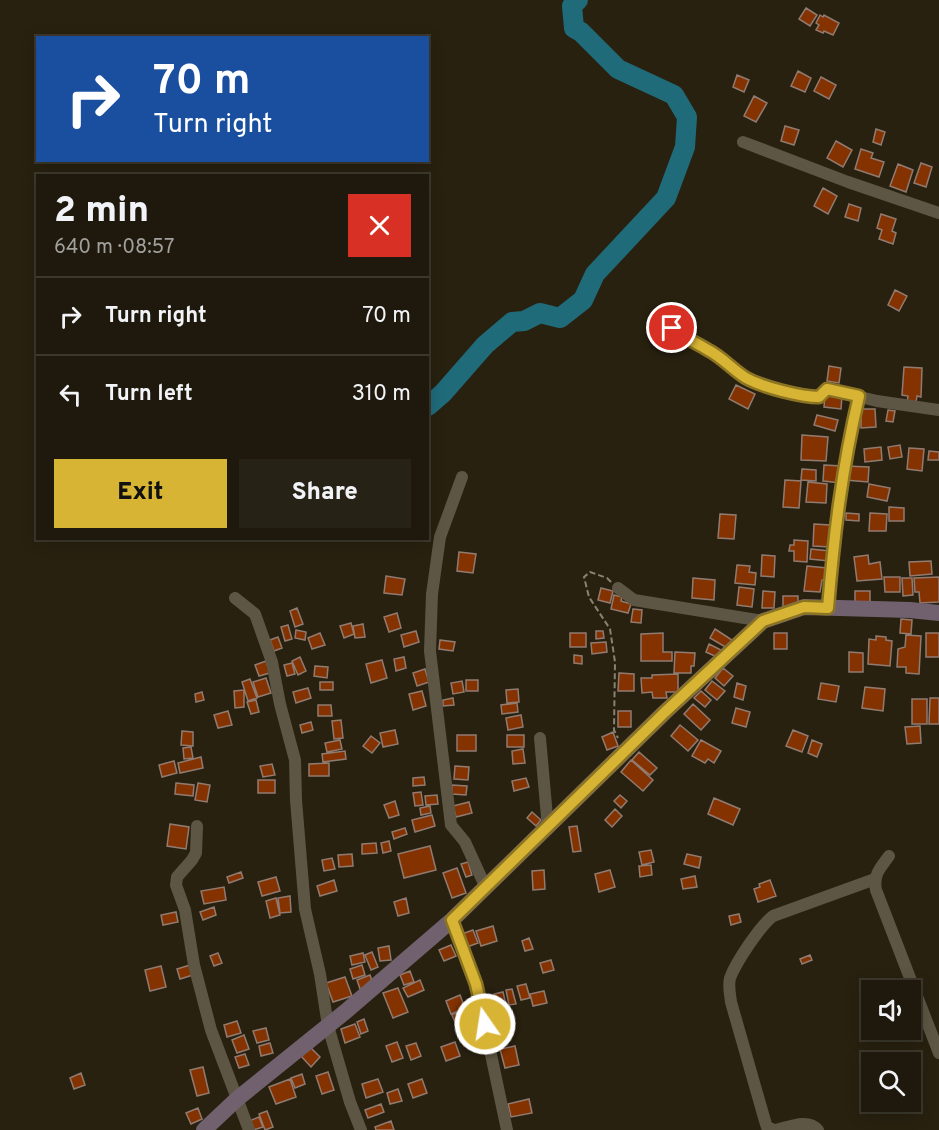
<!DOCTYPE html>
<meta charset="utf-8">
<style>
:root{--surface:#1e190c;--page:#262215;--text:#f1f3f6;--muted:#a1a09d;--line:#3c382d;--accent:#d8b434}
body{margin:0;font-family:Overpass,sans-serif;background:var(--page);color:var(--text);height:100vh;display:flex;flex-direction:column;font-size:22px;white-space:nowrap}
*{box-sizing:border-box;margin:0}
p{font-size:20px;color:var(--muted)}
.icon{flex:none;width:33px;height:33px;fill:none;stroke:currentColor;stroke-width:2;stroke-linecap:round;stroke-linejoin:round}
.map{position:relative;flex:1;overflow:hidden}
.drawer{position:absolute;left:36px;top:174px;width:393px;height:366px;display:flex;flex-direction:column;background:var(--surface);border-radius:0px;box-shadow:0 3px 15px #0003,0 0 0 2px var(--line)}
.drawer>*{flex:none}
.hud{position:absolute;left:36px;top:36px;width:393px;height:126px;border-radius:0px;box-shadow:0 3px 15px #0003,0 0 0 2px var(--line);background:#1a4fa0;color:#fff;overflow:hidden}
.tools{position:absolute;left:861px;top:980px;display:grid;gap:12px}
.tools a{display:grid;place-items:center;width:60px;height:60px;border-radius:0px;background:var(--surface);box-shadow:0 3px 15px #0003,0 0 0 2px var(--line);font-size:30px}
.pin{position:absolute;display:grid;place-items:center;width:51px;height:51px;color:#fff;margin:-26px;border:3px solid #fff;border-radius:50%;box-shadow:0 2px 6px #0007}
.me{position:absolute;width:66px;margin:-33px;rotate:347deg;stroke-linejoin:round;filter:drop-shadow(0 0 4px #0008)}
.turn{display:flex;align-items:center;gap:21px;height:126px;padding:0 18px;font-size:27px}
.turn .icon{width:78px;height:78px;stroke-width:2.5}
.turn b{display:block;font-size:42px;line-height:51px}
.round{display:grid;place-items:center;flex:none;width:63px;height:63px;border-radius:0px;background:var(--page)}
.overview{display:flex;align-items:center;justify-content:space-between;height:102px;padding:0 18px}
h1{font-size:36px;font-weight:800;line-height:45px}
.cta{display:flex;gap:12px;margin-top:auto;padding:12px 18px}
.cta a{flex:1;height:69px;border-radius:0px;background:var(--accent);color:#111;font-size:24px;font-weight:800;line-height:69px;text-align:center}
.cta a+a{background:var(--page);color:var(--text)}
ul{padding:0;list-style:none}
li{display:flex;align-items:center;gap:18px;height:78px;padding:0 18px;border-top:2px solid var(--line)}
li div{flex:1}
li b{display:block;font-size:22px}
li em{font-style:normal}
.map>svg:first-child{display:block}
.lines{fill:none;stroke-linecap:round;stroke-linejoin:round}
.river{stroke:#206b7a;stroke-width:20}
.building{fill:#843300;stroke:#917b71;stroke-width:1.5}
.path{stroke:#888274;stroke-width:2;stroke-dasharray:6 3;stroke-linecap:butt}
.street{stroke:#5d5644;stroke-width:12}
.secondary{stroke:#71606e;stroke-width:16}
.route-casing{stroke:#8c7522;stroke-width:15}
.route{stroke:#d8b434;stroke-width:10}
</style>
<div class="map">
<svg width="939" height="1130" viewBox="0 0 939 1130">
<rect width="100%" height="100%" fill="#282110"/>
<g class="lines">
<!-- river -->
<path class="river" d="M428,406L443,393L485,345L512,322L524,321L540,313L560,318L583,300L595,274L666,198L685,147L687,117L674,95L618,69L581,32L574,28L572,6L578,0"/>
</g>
<!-- building -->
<path class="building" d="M806,8L817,15L810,26L799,19Z
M820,15L823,17L824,15L839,23L833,35L824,31L823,33L816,30L819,25L816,23Z
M798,71L811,78L805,92L791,86Z
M737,75L749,80L744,92L733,87Z
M821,77L836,85L829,99L814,91Z
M754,96L767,103L756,122L744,116Z
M785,126L799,130L794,145L781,141Z
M876,129L885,132L881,145L873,142Z
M836,141L852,150L843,167L827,158Z
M861,149L873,153L871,158L884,162L879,177L855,169Z
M921,163L932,167L926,187L914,183Z
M898,164L913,170L906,192L890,186Z
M823,188L837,196L828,214L814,206Z
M849,204L861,208L858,221L845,217Z
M881,214L896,219L892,231L896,233L893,244L879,239L882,230L877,228Z
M895,290L907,296L899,311L888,305Z
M829,366L841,368L839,383L827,381Z
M904,367L922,368L921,397L917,396L916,402H907L908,396L902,395Z
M736,385L755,394L748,409L729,399Z
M825,394L842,396L841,409L824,407Z
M861,409H875L876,427L861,428Z
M888,410L895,411L893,422L886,421Z
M817,415L838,420L835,431L814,425Z
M802,435L828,437L826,461L801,460Z
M900,445L902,457L890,459L888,447Z
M881,447L882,460L865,462L864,449Z
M909,448L924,449L922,471L907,469Z
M929,451L939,452V460H928Z
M824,465L842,466L841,483L823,481Z
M846,466L869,467L868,482L845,480Z
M802,469L816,470V481L801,480Z
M785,480L801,481L799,508L783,507Z
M808,482L827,484L826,503L806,502Z
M869,484L890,488L887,501L867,497Z
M889,507L904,508V521H889Z
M846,513L859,514V521L846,520Z
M870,513L887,514L886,531H869Z
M720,514L736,515L734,539L718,538Z
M814,524L830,525L829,547L813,546Z
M794,540L808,541L807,562L794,561V551H789L790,545H794Z
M811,549L830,551L829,561L810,559Z
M459,552L476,554L473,573L457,571Z
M762,555L775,556L774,577L761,576Z
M868,555L869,564L880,562L882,579L857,581L854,557Z
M931,561L932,574L910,576L909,562Z
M737,565L750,566L749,572L756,573L755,585L735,583Z
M807,566L827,568L826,580H822L820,592L804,591Z
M386,576L405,579L402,595L384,593Z
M884,577H900V592H885Z
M939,577V602L920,603L919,592H915L914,578Z
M693,578L715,580L714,600L692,598Z
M902,578H912L913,595L903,596Z
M739,587L754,589L752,607L737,605Z
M601,588L613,591L610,603L598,600Z
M763,591L775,592L774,608H762Z
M855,591H870V605H855Z
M614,595L622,597L621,601L631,604L628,613L611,609Z
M783,596H798V607H783Z
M297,608L303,624L295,627L290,611Z
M633,609L642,610L641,623L631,622Z
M397,613L401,628L389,632L384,617Z
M901,619L912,620L911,634L900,633Z
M351,623L354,634L344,638L340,626Z
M363,624L365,637L355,638L353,626Z
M288,625L292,639L285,641L281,627Z
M715,629L732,640L727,648L710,638Z
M296,630L306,632L305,640L295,638Z
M416,631L419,642L404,647L401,635Z
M596,631H603L604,638L596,639Z
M320,633L325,645L312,649L308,638Z
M570,633H586V647H570Z
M663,633V652H672V661H641V634Z
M774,633H787V649H774Z
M926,633H939V657H926Z
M906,635L921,636L919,674L906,673V667H897L898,649L905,647Z
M876,636L886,637V640L892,641L890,666L868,664L869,639L876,640Z
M278,637L282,648L274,651L270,640Z
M440,640L455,642L453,651L439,649Z
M606,642L607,652L592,654L591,643Z
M709,644L721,650L717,657L706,652Z
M675,652L695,653L694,666H691V673H674Z
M849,652L863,653V672H849Z
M574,655L582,656V664L574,663Z
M300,657L306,671L298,675L292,661Z
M404,657L406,668L396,671L394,659Z
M382,660L387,678L371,683L366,664Z
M266,661L270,673L259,676L255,665Z
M292,663L295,674L287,676L284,665Z
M315,666L328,667L327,678L314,676Z
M723,668L733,676L724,686L715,678Z
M425,669L429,682L417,686L413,673Z
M619,673L634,674V691H618Z
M678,674V692H666L667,698H653L652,692L642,693L641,678H652V675Z
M266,678L271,693L258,697L253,682Z
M250,679L257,698L248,701L242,682Z
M466,680H478V691H466Z
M462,681L464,692L453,694L451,683Z
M712,681L725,691L717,700L705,690Z
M320,682H333V690H320Z
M737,683L746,686L743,700L734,697Z
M821,683L839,686L836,702L818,699Z
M865,687L885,689L883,711L862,708Z
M308,688L311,698L296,703L293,692Z
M518,689L519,702L507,703L506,690Z
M244,690V707L235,708L234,691Z
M422,691L426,706L413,710L409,694Z
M701,691L711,700L705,707L694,698Z
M202,692L204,700L196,702L195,694Z
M453,698L454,705L443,706V700Z
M930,698H939V724H929Z
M912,699H927V724H912Z
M256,700L259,712L251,714L247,702Z
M517,703L518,712L502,714L501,705Z
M693,704L710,720L701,730L684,714Z
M318,705H331L332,716H318Z
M736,708L750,712L746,727L732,723Z
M228,711L232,725L218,728L214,715Z
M618,711H631V727H618Z
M521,715L523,727L508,730L506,718Z
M341,720L343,738L334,739L332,721Z
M311,722L313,730L302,733L300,725Z
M680,725L698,740L688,751L671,736Z
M920,726L921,743L907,744L905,727Z
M395,730L398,744L383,747L380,733Z
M793,730L808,736L802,752L786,746Z
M182,731L193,732V746L181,745Z
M613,732L618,746L607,750L602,737Z
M457,735H476V751H457Z
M507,735H524V747H507Z
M371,736L380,743L372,753L363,746Z
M340,740L342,749L327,752L325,743Z
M701,740L721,751L714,763L708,759L705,763L692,756Z
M812,740L822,744L817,757L808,753Z
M191,747L193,758L184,759L183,748Z
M523,749L525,763L513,764L512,751Z
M345,751L346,759L323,762L322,754Z
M639,752L657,768L650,775L632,760Z
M201,757L203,768L180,773L178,763Z
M631,760L653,780L643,791L621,772Z
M174,761L177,773L162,777L159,765Z
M329,763V776H309V764Z
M272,764L275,775L263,777L260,766Z
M455,766L469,767L468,780L454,779Z
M424,777L425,785L413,786V778Z
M526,778L529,787L514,791L512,781Z
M258,780H275V793H258Z
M176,783L194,785L193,796L175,794Z
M198,783L210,785L207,802L195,800Z
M452,785L467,786L466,795L452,794Z
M421,792L423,805L415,806L413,793Z
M437,795L438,804L426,805L425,796Z
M620,795L627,801L621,808L614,801Z
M714,798L740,809L733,825L708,814Z
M395,801L399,815L389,818L384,805Z
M469,802L472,813L456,817L453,806Z
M430,806L431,813L421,815L420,808Z
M615,809L622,816L612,827L605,820Z
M532,812L541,820L536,826L527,818Z
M432,815L435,826L415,832L412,820Z
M170,824L189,827L186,849L167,846Z
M577,826L581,851L573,852L569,827Z
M405,828L407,834L394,839L392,832Z
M389,841L391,851L383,853L381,843Z
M376,843L377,853L362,854V844Z
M430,846L436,870L404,878L398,854Z
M651,850L654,862L642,865L639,852Z
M352,854L353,866L339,867L338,855Z
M687,854L701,857L699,868L684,864Z
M332,858L335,869L324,871L322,860Z
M468,862L472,875L466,877L461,864Z
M651,865L652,875L640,877L639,866Z
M457,868L466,893L452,898L443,873Z
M544,870L545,889L533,890L532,871Z
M610,870L615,887L599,892L595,874Z
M241,872L243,878L229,883L227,877Z
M695,876L697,887L683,889L681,879Z
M276,877L280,891L262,896L258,882Z
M334,880L337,891L320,896L317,886Z
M770,880L776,896L758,902L754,889L760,887L759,884Z
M224,887L226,900L204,904L201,891Z
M290,896L291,912L280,913L278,898Z
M276,898L280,915L270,918L266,901Z
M406,898L409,913L398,916L394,902Z
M214,907L216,915L203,920L200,912Z
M176,912L178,922L163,925L161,915Z
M739,914L741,922L731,925L729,916Z
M493,926L497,941L481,946L476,931Z
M473,930L478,943L467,947L462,934Z
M529,938L533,949L525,951L522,941Z
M451,945L456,956L444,961L439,950Z
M389,946L391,960L380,961L378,948Z
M372,952L378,967L371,970L365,955Z
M218,953L222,963L214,966L210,956Z
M363,953L365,962L352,965L350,956Z
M810,955L812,960L802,964L800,959Z
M551,960L554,970L543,973L540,963Z
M190,965L193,975L180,979L177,969Z
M362,965L365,975L353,979L350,969Z
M161,966L166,987L150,991L145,970Z
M410,971L414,982L404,985L400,975Z
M370,975L373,984L360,989L357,980Z
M345,977L352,996L333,1002L326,983Z
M420,980L424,990L408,997L403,988Z
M526,984L530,998L521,1000L517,986Z
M398,988L408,1012L393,1018L383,993Z
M512,989L516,1004L509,1005L506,990Z
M544,991L547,1003L533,1006L530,994Z
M503,992L507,1009L498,1011L494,994Z
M460,995L465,1008L451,1014L446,1001Z
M467,1009L472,1021L457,1027L452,1015Z
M364,1019L368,1031L361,1034L357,1022Z
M237,1021L241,1033L227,1037L224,1025Z
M355,1024L360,1037L345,1043L341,1029Z
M266,1028L269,1040L257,1043L253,1031Z
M244,1035L249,1049L237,1053L232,1040Z
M397,1042L403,1058L392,1062L386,1046Z
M455,1042L460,1056L446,1061L441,1047Z
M270,1043L273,1053L261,1056L259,1046Z
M416,1043L421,1056L411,1060L406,1046Z
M515,1046L519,1065L505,1068L500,1049Z
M310,1047L320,1057L311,1067L301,1056Z
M245,1054L249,1065L239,1068L235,1057Z
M203,1067L209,1093L197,1096L190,1070Z
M328,1072L334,1090L322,1094L316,1076Z
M81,1073L85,1085L74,1089L70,1078Z
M302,1074L305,1084L295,1088L291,1078Z
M290,1079L296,1097L276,1104L269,1087Z
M378,1079L383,1092L366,1098L362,1084Z
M422,1079L427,1093L413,1098L408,1084Z
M398,1089L402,1101L390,1104L387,1093Z
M529,1099L532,1113L511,1117L508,1104Z
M381,1104L384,1112L368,1118L365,1110Z
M198,1108L202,1119L191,1124L186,1113Z
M267,1111L273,1127L265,1130L259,1114Z
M259,1117L263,1127L253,1130L249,1121Z
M391,1121L394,1130H376L375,1127Z"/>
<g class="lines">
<!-- path -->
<path class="path" d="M611,582L607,578L590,572L584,577L589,597L610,629L615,662L614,730L618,738"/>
<!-- street -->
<path class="street" d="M743,142L848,182L939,213
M659,318L685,339L707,349L747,378L785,391L819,397L827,389L877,401L939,410
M462,477L440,537L432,594L430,651L451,825L465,842L486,888
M618,588L634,600L763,621
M235,598L255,614L272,662L280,704L295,760L296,800L305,909L320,974L328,1026L350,1102L361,1130
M827,608C834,535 842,468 859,396
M540,738L548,828
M197,826L196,853L192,860L177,877L176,885L185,910L194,965L211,1030L249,1130
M889,856C880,868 873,875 876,890L939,1053
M452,920L476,984L507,1130
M775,1130L767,1127L765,1121L731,1002C730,994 728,986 730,978C736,962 760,926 773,916L875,879
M776,1130C789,1127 808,1118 818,1130"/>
<!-- secondary -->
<path class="secondary" d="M204,1130L237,1099L345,1012L452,920L665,712L763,621L804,607L910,610L939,613"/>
</g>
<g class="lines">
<!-- route casing -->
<g class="route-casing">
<path id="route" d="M485,1024L476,984L452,920L665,712L763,621L804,607L828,608C834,535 842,468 859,396L827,389L819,397C801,397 762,387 746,378C733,370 722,357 708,350C695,342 684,338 672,328"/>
</g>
<!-- route -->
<use href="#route" class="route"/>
</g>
</svg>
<div class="tools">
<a><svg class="icon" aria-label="sound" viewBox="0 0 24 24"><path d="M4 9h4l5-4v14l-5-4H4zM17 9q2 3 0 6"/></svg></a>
<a><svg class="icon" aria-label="search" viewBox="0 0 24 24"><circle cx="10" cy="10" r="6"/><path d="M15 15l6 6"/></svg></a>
</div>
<div class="pin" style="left:672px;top:328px;background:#d93025"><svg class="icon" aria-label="arrive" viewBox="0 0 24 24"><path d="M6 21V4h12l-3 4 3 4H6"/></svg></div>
<svg class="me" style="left:485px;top:1024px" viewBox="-20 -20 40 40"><circle r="17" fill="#d8b434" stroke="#fff" stroke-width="3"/><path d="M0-11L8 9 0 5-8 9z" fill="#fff"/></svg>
<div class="hud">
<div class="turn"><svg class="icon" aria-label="right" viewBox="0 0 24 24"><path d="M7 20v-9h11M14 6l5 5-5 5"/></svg><div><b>70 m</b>Turn right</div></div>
</div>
<section class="drawer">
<div class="overview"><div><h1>2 min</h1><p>640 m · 08:57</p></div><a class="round" style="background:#d93025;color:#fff"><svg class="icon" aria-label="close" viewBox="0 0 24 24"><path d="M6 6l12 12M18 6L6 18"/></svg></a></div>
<ul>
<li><svg class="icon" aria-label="right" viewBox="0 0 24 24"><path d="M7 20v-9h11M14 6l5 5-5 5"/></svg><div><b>Turn right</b></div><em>70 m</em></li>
<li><svg class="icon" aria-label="left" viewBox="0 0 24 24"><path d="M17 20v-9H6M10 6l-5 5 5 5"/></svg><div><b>Turn left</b></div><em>310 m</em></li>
</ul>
<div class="cta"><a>Exit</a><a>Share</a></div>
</section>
</div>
